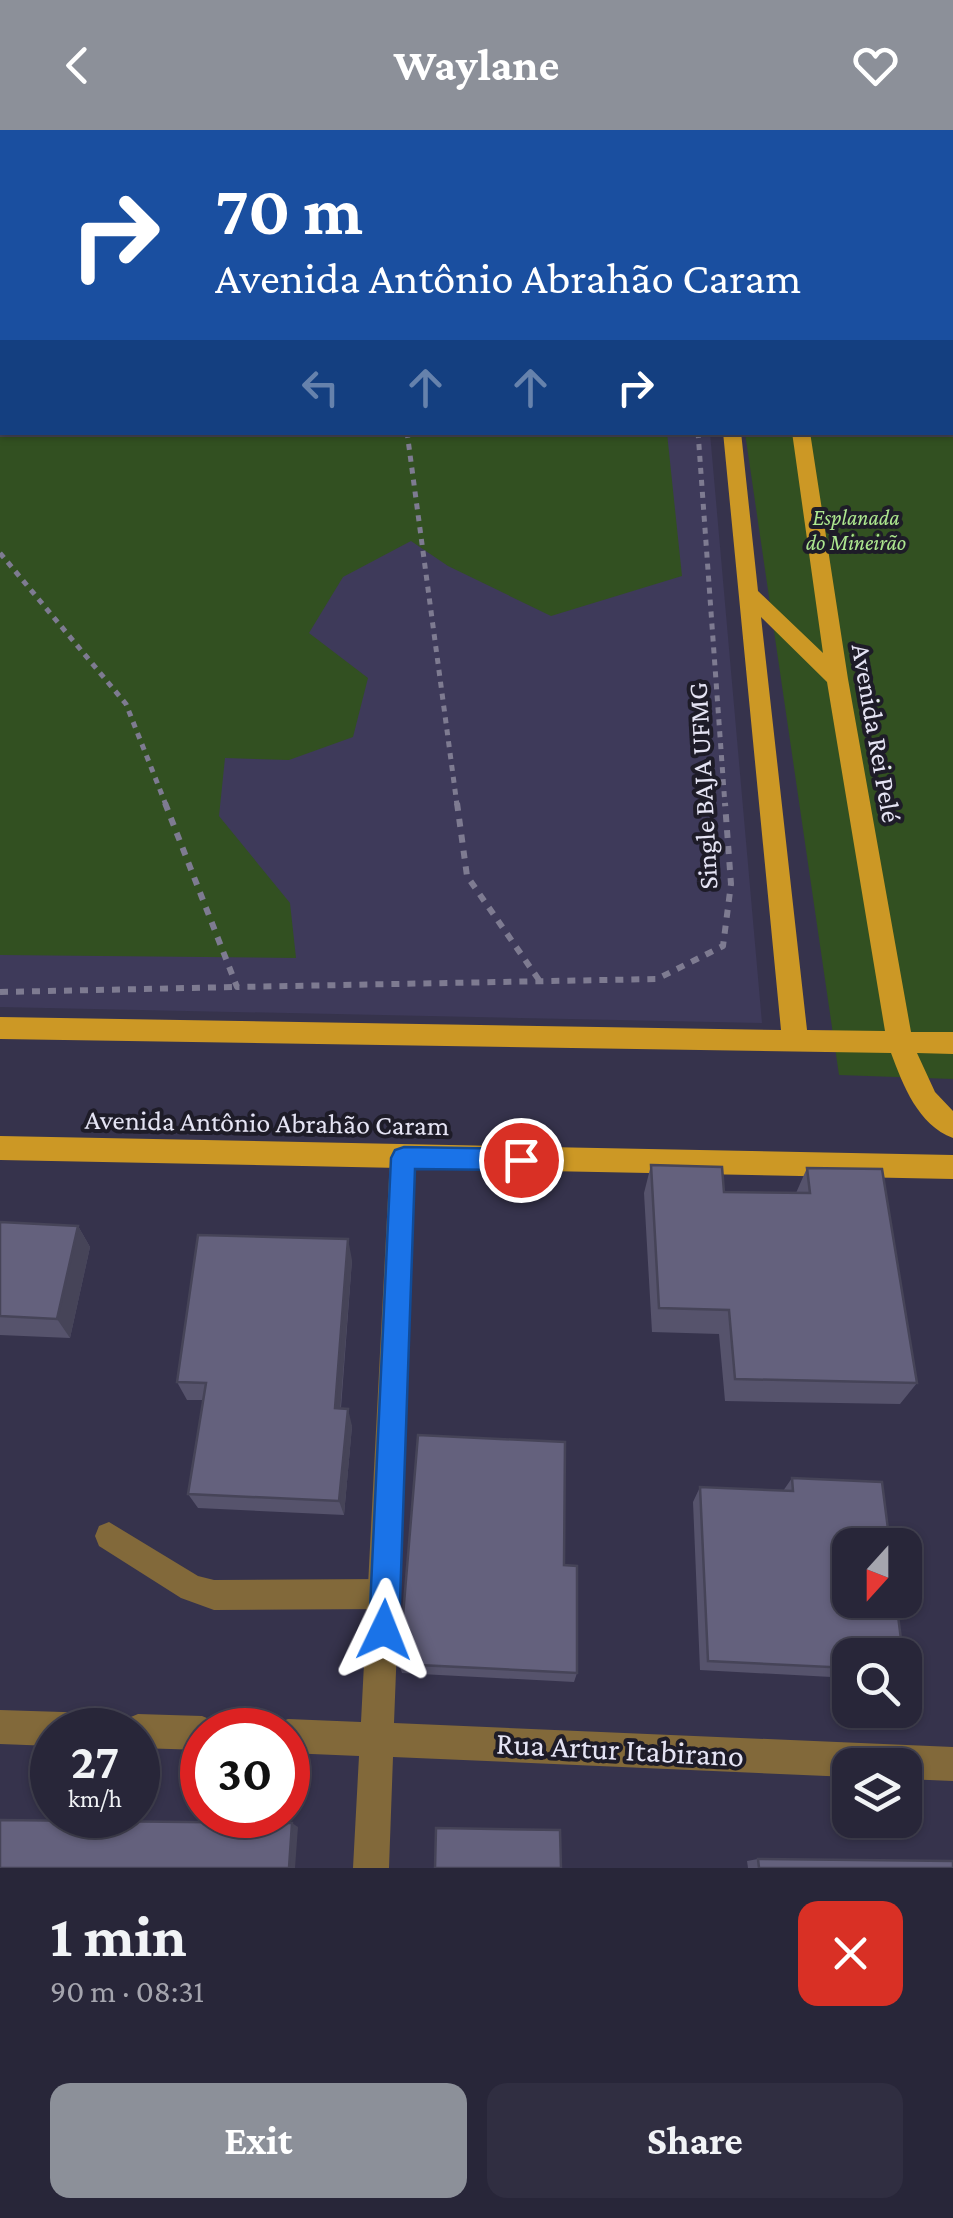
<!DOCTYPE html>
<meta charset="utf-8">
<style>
:root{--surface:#282639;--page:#302e41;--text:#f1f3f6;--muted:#a5a5ae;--line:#444353;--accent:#8c9099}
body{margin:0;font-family:"Crimson Pro",serif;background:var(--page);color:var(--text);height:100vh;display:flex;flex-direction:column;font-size:38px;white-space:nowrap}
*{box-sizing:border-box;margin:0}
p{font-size:32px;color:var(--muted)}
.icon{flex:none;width:55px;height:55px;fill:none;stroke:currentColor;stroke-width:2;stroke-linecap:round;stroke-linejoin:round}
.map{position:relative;height:1738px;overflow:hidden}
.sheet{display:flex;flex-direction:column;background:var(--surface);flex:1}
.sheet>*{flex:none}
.top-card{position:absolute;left:0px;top:0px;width:955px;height:305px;box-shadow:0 2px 8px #0004,0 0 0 2px var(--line);background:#1a4fa0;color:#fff;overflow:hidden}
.needle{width:65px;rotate:201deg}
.controls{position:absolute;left:832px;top:1398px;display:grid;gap:20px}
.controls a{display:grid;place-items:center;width:90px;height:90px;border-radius:20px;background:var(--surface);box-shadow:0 2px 8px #0004,0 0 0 2px var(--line);font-size:50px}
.speed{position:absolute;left:30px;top:1578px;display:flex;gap:20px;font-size:50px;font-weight:700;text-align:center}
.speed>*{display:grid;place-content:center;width:130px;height:130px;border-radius:50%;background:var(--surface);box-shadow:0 2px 8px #0004,0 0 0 2px var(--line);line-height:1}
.speed small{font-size:25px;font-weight:400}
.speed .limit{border:15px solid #d22;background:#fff;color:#111}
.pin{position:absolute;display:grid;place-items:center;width:85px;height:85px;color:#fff;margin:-42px;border:5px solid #fff;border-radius:50%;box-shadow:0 2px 10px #0007}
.me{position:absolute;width:110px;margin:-55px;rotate:2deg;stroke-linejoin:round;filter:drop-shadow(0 0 8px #0008)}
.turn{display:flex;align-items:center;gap:35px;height:210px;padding:0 50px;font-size:45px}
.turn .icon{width:130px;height:130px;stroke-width:2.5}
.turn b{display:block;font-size:70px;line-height:85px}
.lanes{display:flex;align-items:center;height:95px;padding:0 50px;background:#0003;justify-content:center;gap:50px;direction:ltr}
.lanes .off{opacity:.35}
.round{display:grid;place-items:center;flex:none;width:105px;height:105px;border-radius:20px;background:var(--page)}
.summary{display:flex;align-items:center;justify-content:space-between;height:170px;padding:0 50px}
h1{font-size:60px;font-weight:700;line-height:75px}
.button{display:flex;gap:20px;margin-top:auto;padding:20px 50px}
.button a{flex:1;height:115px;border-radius:20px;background:var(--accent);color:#fff;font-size:40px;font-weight:700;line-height:115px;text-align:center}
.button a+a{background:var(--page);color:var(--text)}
header{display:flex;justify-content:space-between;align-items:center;height:130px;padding:0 50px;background:var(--accent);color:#fff;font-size:45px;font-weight:700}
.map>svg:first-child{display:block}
.built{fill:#3e3a5a}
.green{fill:#325021}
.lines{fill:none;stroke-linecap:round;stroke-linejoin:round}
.path-far2{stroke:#7e7b91;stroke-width:4;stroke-dasharray:5 5;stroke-linecap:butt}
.path-far1{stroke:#7e7b91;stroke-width:5;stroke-dasharray:6 6;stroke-linecap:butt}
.path{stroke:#7e7b91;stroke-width:6;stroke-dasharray:8 8;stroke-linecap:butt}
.service{fill:#82693a;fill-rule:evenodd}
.minor{fill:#82693a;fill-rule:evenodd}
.primary{fill:#cc9825;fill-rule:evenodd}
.wall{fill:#56536c}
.shaded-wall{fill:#464458}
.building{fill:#64617d;stroke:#464458;stroke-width:2.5}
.route{fill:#1a73e8;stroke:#114b97;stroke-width:2.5}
.labels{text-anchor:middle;stroke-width:8;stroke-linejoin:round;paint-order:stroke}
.far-park-label{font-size:22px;font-style:italic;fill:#ade78f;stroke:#1e1c28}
.street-label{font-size:28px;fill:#e5e4f4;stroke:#1e1c28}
.near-street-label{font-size:32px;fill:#e5e4f4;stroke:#1e1c28}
</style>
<header><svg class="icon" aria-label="back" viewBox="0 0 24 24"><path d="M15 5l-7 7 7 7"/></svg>Waylane<svg class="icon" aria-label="heart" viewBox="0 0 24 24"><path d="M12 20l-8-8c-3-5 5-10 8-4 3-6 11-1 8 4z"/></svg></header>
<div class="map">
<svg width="953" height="1738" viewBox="0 0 953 1738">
<rect width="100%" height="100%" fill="#36334c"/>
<!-- built -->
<path class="built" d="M0,0H684L2,2V302L710,303L762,893L0,877Z"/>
<!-- green -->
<path class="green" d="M0,0H654L2,2V302L667,303L682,446L551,486L448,436L411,411L343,447L309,503L368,548L353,607L289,630L225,628L219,686L290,773L296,828L0,825Z
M701,0H953V949L839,945L745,303L952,302V2Z"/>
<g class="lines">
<!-- path-far2 -->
<path class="path-far2" d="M0,238L2,242"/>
<!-- path-far1 -->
<path class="path-far1" d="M407,302L457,675
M698,302L725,675
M0,423L126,574L166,675"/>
<!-- path -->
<path class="path" d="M165,673L237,857L657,849L723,816L731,754L725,673
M457,673L467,746L539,850
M0,862L237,857"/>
<!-- service -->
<path class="service" d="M109,1392L198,1446L214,1450L385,1449L395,1454L400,1464L395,1474L385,1479L214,1480L181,1468L99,1416L95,1406L99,1396Z"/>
<!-- minor -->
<path class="minor" d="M403,1016L413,1019L416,1028L394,1593L953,1617V1651L905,1649V1635H850V1647L393,1627L389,1738H353L359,1626L288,1623V1600H273L276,1594L288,1589L361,1592L390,1028L393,1019Z
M0,1580L94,1583L106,1588L111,1600H52V1616L0,1614Z
M138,1584L202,1586L214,1591L218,1600H202V1620L138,1618V1600H121L126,1589Z"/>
<!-- primary -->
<path class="primary" d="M684,0H698L699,2H685Z
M747,0H761L762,2H748Z
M723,302H741L758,461L823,523L792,302H810L848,549L911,902H953V924L917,923L935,962L953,981V1008C918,995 903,955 891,923L0,909V887L781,900ZM761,487L827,552L885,901L807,900Z
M0,1006L953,1025V1049L0,1030Z"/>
</g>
<!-- wall -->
<path class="wall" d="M651,1035L724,1062L796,1063L807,1038L917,1253L900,1274L725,1271L719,1204L652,1202L644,1063Z
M0,1092L78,1096L90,1117L70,1208L0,1205Z
M352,1130L341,1278L352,1296L344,1385L198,1378L188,1364L203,1270H187L177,1252Z
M792,1348L850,1525V1548L700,1540L693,1372L700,1357L783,1361Z
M564,1435L577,1543L574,1552L402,1543L399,1534Z
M758,1729L953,1738H748L747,1731Z"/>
<!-- shaded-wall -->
<path class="shaded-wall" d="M78,1096L90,1117L70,1208L57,1189Z
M348,1109L352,1130L339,1295L335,1278Z
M348,1279L352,1296L344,1385L339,1371Z
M292,1693L298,1697L295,1738H289Z"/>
<!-- building -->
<path class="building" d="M651,1035L722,1037L724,1062L810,1063L807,1038L882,1039L917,1253L735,1249L729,1180L659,1178Z
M0,1092L78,1096L57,1189L0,1186Z
M198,1105L348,1109L335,1278L348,1279L339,1371L188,1364L206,1253L177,1252Z
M418,1305L565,1312L564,1435L577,1436V1543L399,1534Z
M792,1348L882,1352L890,1415H850V1470H896L903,1525H850V1538L708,1531L700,1357L793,1361Z
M0,1690L292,1693L289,1738H0Z
M436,1698L560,1700L561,1738H435Z
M758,1729L953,1731V1738H759Z"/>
<!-- route -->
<path class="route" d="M404,1017L521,1019L530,1022L534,1030L530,1037L521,1040L415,1039L399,1500L394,1511L384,1515L373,1511L369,1500L391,1028L395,1020Z"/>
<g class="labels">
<!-- far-park labels -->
<g class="far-park-label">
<text x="856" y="395">Esplanada<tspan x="856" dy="25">do Mineirão</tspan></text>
</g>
<!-- street labels -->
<g class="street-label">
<text transform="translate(877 603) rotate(80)" y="10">Avenida Rei Pelé</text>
<text transform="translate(702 656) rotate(-93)" y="10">Single BAJA UFMG</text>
<text transform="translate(267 992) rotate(1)" y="10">Avenida Antônio Abrahão Caram</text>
</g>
<!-- near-street labels -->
<g class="near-street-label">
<text transform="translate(620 1619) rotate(3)" y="11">Rua Artur Itabirano</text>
</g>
</g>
</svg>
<div class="controls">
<a><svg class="needle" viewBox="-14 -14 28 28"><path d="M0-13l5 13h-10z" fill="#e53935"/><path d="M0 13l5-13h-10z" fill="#a5a5ae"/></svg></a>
<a><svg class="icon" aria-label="search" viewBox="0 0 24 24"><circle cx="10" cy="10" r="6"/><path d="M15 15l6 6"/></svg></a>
<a><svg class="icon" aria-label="layers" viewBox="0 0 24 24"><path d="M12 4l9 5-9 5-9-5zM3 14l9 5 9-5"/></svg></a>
</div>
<div class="speed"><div>27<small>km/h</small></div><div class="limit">30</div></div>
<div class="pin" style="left:521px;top:1030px;background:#d93025"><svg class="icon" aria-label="arrive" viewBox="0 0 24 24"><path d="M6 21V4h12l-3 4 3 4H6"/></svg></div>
<svg class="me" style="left:384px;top:1500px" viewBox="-20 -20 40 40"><path d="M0-17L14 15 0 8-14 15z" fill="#1a73e8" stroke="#fff" stroke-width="4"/></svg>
<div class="top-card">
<div class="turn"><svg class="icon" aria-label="right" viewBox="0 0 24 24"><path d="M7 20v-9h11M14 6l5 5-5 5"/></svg><div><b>70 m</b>Avenida Antônio Abrahão Caram</div></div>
<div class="lanes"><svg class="icon off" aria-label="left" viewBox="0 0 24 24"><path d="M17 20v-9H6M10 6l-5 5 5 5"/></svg><svg class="icon off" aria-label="ahead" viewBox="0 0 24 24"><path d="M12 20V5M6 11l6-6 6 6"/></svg><svg class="icon off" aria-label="ahead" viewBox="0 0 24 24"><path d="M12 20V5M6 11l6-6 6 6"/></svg><svg class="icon" aria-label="right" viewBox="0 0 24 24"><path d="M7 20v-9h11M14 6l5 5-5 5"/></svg></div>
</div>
</div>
<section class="sheet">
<div class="summary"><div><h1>1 min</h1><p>90 m · 08:31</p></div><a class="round" style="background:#d93025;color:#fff"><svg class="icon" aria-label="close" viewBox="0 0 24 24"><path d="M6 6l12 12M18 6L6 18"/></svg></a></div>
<div class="button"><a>Exit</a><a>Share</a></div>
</section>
